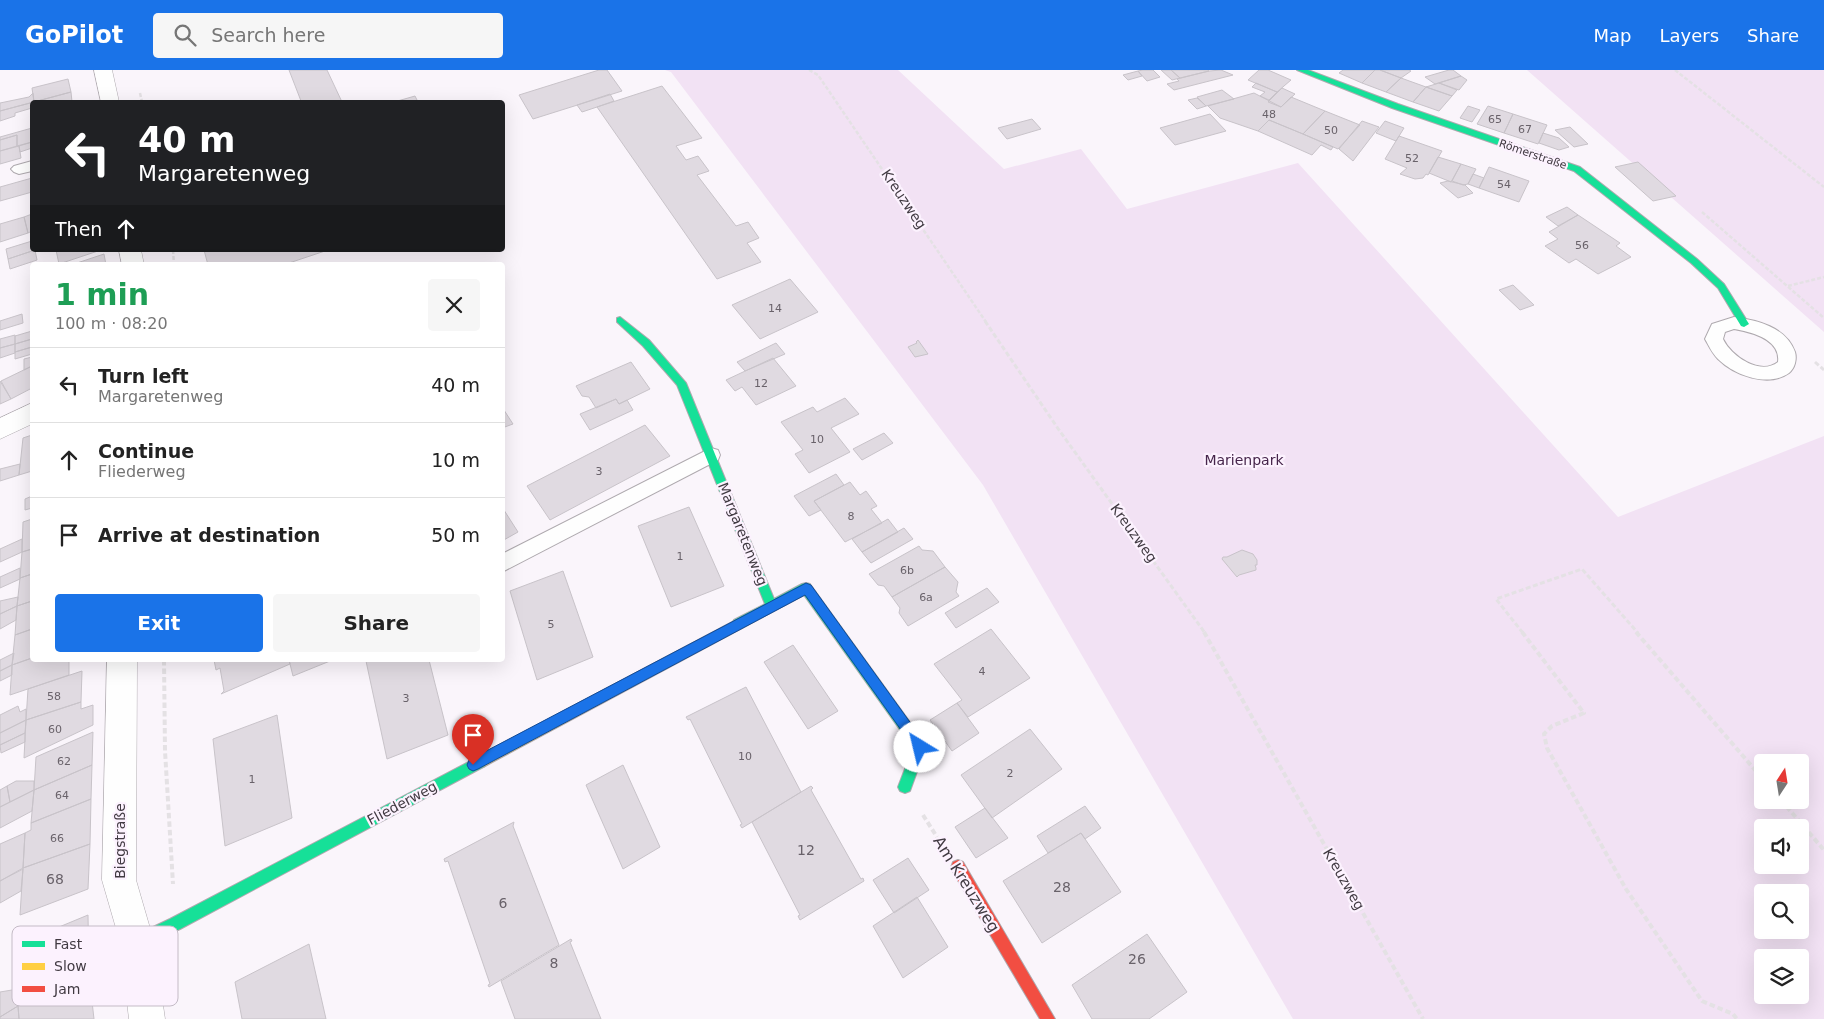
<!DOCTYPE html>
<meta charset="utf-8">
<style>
:root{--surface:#fff;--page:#f6f6f6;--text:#222;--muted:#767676;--line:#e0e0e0;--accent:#1a73e8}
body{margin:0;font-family:"DejaVu Sans",sans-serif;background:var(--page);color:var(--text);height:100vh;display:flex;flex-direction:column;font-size:19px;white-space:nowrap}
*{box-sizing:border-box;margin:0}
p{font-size:16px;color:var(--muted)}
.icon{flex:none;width:28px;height:28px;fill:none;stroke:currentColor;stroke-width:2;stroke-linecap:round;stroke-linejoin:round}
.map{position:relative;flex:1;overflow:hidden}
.sheet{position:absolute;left:30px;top:192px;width:475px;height:400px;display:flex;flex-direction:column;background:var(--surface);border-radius:5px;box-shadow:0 5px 20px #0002}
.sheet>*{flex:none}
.banner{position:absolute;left:30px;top:30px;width:475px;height:152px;border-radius:5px;box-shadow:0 5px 20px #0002;background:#202124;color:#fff;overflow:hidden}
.needle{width:32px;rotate:12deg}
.fabs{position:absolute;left:1754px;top:684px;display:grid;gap:10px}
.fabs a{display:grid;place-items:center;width:55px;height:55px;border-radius:5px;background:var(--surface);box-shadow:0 5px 20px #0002;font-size:25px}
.pin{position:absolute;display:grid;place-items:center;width:42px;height:42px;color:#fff;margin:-51px -21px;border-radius:50% 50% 50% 0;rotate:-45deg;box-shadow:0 0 5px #0007}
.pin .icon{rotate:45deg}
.me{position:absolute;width:55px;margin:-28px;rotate:324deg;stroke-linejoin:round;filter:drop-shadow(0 0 4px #0008)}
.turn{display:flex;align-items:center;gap:18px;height:105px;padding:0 25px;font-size:22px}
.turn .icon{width:65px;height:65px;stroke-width:2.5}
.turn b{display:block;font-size:35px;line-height:42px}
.then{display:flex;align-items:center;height:48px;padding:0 25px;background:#0003;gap:10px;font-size:19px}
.round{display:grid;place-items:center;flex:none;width:52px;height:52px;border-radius:5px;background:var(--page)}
.overview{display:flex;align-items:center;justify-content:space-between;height:85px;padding:0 25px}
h1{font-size:30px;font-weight:700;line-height:38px;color:#1e9e55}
.cta{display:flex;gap:10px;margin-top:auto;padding:10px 25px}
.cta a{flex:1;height:58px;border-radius:5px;background:var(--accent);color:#fff;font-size:20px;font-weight:700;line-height:58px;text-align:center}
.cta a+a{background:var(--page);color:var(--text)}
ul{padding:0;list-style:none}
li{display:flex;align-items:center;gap:15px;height:75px;padding:0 25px;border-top:1px solid var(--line)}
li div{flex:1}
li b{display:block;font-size:19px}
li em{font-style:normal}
header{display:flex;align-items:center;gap:30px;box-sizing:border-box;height:70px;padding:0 25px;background:var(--accent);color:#fff}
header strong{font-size:24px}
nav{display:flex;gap:28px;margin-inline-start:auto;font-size:18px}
.search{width:350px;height:45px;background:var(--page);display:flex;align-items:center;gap:12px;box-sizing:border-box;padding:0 18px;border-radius:5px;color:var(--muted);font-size:19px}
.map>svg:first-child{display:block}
.green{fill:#f2e2f4;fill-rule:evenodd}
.building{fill:#e0dae1;stroke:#c8c3c9}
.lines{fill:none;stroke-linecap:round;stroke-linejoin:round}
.lane-casing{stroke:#aea9ae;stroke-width:2}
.street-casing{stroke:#aea9ae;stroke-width:1}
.fast-casing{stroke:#aea9ae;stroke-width:2}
.slow-casing{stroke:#aea9ae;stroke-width:2}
.jam-casing{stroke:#aea9ae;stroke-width:2}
.path-far2{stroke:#e4e1e4;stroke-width:2.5;stroke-dasharray:4 2;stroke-linecap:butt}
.path-far1{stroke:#e4e1e4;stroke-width:3;stroke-dasharray:5 2.5;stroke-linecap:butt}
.path{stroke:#e4e1e4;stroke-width:4;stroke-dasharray:5.5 3;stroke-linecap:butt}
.lane{fill:#fefefe;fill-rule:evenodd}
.street{fill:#fefefe;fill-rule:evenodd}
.fast{fill:#16e098;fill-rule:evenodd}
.slow{fill:#ffcf43;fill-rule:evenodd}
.jam{fill:#f24e42;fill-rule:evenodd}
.route{fill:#1a73e8;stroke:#114b97}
.labels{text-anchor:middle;stroke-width:4.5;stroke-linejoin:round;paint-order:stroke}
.number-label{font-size:11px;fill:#69626a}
.far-street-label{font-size:11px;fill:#413a42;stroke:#fcf2fe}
.street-label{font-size:14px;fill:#413a42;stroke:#fcf2fe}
.park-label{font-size:14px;fill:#46254b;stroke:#fcf2fe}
.near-number-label{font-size:14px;fill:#69626a}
.near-street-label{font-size:16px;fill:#413a42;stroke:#fcf2fe}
.key{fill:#fcf2fe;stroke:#c4bbc6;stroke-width:1}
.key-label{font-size:14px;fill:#413a42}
</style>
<header>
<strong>GoPilot</strong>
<div class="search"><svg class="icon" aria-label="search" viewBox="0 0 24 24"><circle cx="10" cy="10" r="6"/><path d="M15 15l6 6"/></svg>Search here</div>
<nav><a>Map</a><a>Layers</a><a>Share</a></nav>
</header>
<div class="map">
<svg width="1824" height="949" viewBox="0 0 1824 949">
<rect width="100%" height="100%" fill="#faf5fb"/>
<!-- green -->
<path class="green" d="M665,0H898L1004,99L1081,79L1127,139L1298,93L1618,447L1824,366V949H1293L983,415L671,2ZM1762,692H1800V730H1762ZM1762,758H1800V795H1762ZM1762,822H1800V860H1762ZM1762,888H1800V925H1762Z
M1527,0H1824V262Z"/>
<!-- building -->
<path class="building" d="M289,0H327L342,32H299L301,31Z
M599,0H607L622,21L533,49L519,25Z
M1143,0H1153L1160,7L1147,11L1138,1Z
M1161,0H1171L1180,8L1172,10Z
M1171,0H1208L1209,1L1180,8Z
M1221,0L1233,5L1174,20L1167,14L1179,11L1177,9L1209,1Z
M1259,0H1268L1291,10L1277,22L1248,10Z
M1343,0H1375L1362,13L1339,3Z
M1375,0H1380L1401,8L1386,22L1362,13Z
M1380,0H1409L1411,1L1401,8Z
M1449,0H1453L1461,6L1435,14L1425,7Z
M1138,1L1142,6L1128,10L1123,5Z
M1461,6L1467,10L1459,20L1439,13Z
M1401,8L1426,17L1413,32L1386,22Z
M68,9L71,22L34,32L32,18Z
M1256,13L1277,22L1269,30L1260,26L1265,22L1252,17Z
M1439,13L1457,20L1452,26L1426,17Z
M662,16L702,68L676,76L686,90L698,86L709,101L697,105L736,156L748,152L759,168L747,173L761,192L717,209L597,37Z
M1426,17L1452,26L1439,41L1413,32Z
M1282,18L1295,24L1281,37L1268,32Z
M1222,20L1234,29L1206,36L1197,27Z
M71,22L72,32H32V40V38L15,43V46L0,51V41Z
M33,23L34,32L0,41V33L29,27Z
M1254,23L1281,37L1291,27L1325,41L1303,64L1269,50L1258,61L1220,48L1208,36Z
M610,24L614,31L597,37L582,42L577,35Z
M415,26L418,32H394Z
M1197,28L1206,36L1197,39L1188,30Z
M1468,36L1480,40L1472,52L1460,48Z
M1488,36L1513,44L1504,63L1477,54Z
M1325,41L1360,55L1338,79L1303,64Z
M1210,44L1226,61L1175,75L1160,58Z
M1513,44L1547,55L1538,74L1504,63Z
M1032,49L1041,59L1007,69L998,58Z
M1269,50L1303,64L1333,77L1331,80L1321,75L1312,85L1258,61Z
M1362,51L1379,57L1353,91L1339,79Z
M1385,51L1404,58L1396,71L1376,63Z
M1570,57L1588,74L1574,77L1555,60Z
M32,58V72L17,76V65L0,70V67Z
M1543,63L1559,68L1569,77L1559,80L1539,73Z
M17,65V76L0,81V70Z
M1399,66L1442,81L1428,105L1426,104L1423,108L1415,109L1400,104L1407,98L1385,89Z
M32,72V78L20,82L19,76Z
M19,76L21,88L0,94V81Z
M1438,87L1461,94L1451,112L1429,103Z
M1638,92L1676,126L1653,131L1615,97Z
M1461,94L1476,99L1468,114L1463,115L1452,111Z
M1489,97L1529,111L1519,132L1479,118Z
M1473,104L1484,108L1479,118L1468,114Z
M32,108V122L0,131V117Z
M1448,111L1465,115L1473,123L1458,128L1440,113Z
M1567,137L1578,145L1558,156L1546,147Z
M32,144V161L28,163L24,147Z
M1578,145L1620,173L1616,176L1631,187L1598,204L1576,189L1569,193L1545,176L1558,169L1549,162Z
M24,147L28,163L0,172V154Z
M32,171V180H35L8,189L6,179Z
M35,180L37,190L10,199L8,189Z
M56,180H101L59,194Z
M204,180H328L283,195H264V193L257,195H208Z
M104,184L106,195H71Z
M790,209L818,242L760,269L732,235Z
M1513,215L1534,235L1520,240L1499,220Z
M22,244L23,253L0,260V251Z
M32,261V269L15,274V266Z
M15,265V274L0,278V269Z
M32,269V277L15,282V274Z
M32,269V296L24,300V289L32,287Z
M918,270L928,284L915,287L908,277L917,273L916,272Z
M776,273L785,284L745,301L737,292Z
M15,274V283L0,288V278Z
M32,277V284L15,289V282Z
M773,288L796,316L756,335L742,317L735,321L726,310Z
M631,292L650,319L619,334L616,329L596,338L589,327L582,326L576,316Z
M32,296V318L11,329L1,311Z
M0,311L11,329L0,334Z
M845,328L859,344L831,358L850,382L809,403L795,384L803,380L781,352L813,337L817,342Z
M616,329L619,334L627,330L633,340L590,360L580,344Z
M502,337L513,354L502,358Z
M645,355L670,386L550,450L527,416Z
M884,363L893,373L862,390L853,379Z
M32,365V401L19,405L23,368Z
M20,394L19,405L0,411V399Z
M836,404L844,415L814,431L821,440L809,446L794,426Z
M850,412L860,425L866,421L877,436L871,439L882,453L845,472L814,431Z
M32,426V438L25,440V429Z
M502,437L518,462L502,471Z
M689,437L724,516L671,537L638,456Z
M32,449V479L22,482L23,452Z
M888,449L898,462L862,482L852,469Z
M904,458L913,469L871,493L862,482Z
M22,469V482L0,492V479Z
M919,476L922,480L933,481L945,497L892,527L884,516L878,515L869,504Z
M32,479V504L20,508L22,482Z
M1242,480L1253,484L1257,490V495H1255L1256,498V500L1239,505L1237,507L1222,489L1223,487H1227Z
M945,497L958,512L956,522L959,526L908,556L899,543L900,538L892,527Z
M20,498V509L0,518V507Z
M563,501L593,587L537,610L510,521Z
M32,504V531L17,536L20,508Z
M987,518L999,532L956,558L945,543Z
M18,527L17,536L0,544V531Z
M32,531V559L15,565L17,536Z
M17,536L16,550L0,559V544Z
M32,559V588L12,595L15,565Z
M991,559L1030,608L968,647L957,633L962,630L934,594Z
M793,575L838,641L808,659L764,592Z
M14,583L12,595L0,601V590Z
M32,588V590H69V605L10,625L12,595Z
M214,590H289L290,594L221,624L224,621L220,598L216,600Z
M289,590H330V591L293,606Z
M370,590H429L448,665L387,689L366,591Z
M12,595V605L0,611V601Z
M82,601L81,632L26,650L28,619Z
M746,617L801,722L742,758L740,755L742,754L690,649L688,650L686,647Z
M81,632V639L93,635V655L24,688L26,650Z
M957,633L979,663L952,681L930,650Z
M18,636L20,642L26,639V650L0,663V645Z
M277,645L292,748L225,776L213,669Z
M26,650L25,663L0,675V663Z
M1030,659L1062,699L992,748L961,705Z
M93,662L92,695L34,720L36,687Z
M25,663V672L1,683L0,675Z
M92,695L91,729L31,753L34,720Z
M623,695L660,777L623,799L586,715Z
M16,711H34V720L10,732L7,716Z
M7,716L10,732L0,737V720Z
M811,716L813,718L811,720L861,809L863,808L864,811L800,850L798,846L800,845L752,752Z
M34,720L32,741L0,758V737Z
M91,729L90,774L23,798L25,763L31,760V753Z
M1085,736L1101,758L1085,769L1081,763L1048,783L1037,766Z
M985,738L1008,768L976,788L955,757Z
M514,752L513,756L559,875L489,917L488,915L490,914L448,791L445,792L444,789Z
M25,763L23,798L0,811V774Z
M1081,763L1121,822L1042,873L1003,811Z
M90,774L88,819L20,845L23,798Z
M908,788L929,820L894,843L873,810Z
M23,799L21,821L0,833V811Z
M917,827L948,877L903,908L873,856Z
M88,845L89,905L18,936V874Z
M1147,864L1187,922L1149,949H1092L1072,915Z
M571,869L572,871L570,872L601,949H515L501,911Z
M309,874L326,949H242L235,912Z
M89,905L94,949H19L18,936Z
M18,919V936L0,947V922Z
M18,936L19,949H0V947Z"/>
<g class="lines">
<!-- lane casing -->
<g class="lane-casing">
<path id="lane" d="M32,91V101L19,104L14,102L11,99L14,96Z
M1734,247C1757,250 1786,257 1795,282C1797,289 1795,298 1789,303C1768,318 1734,305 1718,289C1712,283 1709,276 1705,269L1712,254ZM1734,259C1751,262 1781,269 1778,292C1760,306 1731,286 1723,269L1725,262Z
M711,378L718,380L720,385L718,390L502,502V484Z"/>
</g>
<!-- street casing -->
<g class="street-casing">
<path id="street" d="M94,0H112L119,32H101Z
M119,180H141L144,195H122Z
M32,333V354L0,369V348Z
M107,590H137L136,810L154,872L165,949H129L120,872L102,810Z"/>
</g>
<!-- fast casing -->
<g class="fast-casing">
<path id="fast" d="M1297,0H1308L1398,34L1580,97L1697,189L1724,214L1749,254L1744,257L1741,256L1718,218L1691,193L1574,101L1392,38Z
M620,247L649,270L686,313L774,529L802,514L806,513L810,514L925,673L926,677L910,721L905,723L900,721L898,717L913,678L804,525L742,558L738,559L734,558L732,554L734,550L765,534L677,315L643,276L617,252V248Z
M480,686L485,688L486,692L485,696L180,859L137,879L132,877L130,872L132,867L170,849Z"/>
</g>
<!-- slow casing -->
<g class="slow-casing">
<path id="slow" d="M738,549L742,550L744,554L742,558L485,696L480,698L475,696L474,692L475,688Z"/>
</g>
<!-- jam casing -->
<g class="jam-casing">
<path id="jam" d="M958,790L963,792L1055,949H1040L953,802L951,797L953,792Z"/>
</g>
<!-- path-far2 -->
<path class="path-far2" d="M809,0L818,5L986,252
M1675,0L1824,117
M140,23L142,32
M1702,142L1824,248
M173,180L174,195
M1788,216L1824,207"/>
<!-- path-far1 -->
<path class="path-far1" d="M985,251L1059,360L1205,563
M1815,292L1824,300
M1523,563L1496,529L1582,499L1638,563"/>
<!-- path -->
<path class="path" d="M1204,562L1423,949
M1522,562L1584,643L1552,656L1544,664L1547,678L1626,819L1702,931L1733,944L1737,949
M1636,562L1762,708
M164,590L165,681L173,814
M1781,730L1824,780
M923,745L937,767"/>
<!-- lane -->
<use href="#lane" class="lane"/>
<!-- street -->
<use href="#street" class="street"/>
<!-- fast -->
<use href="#fast" class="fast"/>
<!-- slow -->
<use href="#slow" class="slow"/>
<!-- jam -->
<use href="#jam" class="jam"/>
</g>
<!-- route -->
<path class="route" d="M806,513L811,515L925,673L927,677L925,681L920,683L916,681L805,525L478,699L473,701L469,699L467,695L469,690Z"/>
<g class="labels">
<!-- number labels -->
<g class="number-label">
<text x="1269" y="48">48</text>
<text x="1495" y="53">65</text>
<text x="1525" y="63">67</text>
<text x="1331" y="64">50</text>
<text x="1412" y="92">52</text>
<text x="1504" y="118">54</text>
<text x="1582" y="179">56</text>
<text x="775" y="242">14</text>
<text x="761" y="317">12</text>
<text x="817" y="373">10</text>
<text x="599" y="405">3</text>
<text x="851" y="450">8</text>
<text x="680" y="490">1</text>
<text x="907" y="504">6b</text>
<text x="926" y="531">6a</text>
<text x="551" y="558">5</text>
<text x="982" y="605">4</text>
<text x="54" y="630">58</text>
<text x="406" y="632">3</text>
<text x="55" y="663">60</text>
<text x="745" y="690">10</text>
<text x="64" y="695">62</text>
<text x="1010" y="707">2</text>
<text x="252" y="713">1</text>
<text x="62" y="729">64</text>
<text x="57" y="772">66</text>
</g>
<!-- far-street labels -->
<g class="far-street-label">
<text transform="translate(1533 84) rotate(19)" y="4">Römerstraße</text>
</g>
<!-- street labels -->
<g class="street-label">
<text transform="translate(904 129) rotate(56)" y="5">Kreuzweg</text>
<text transform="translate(1134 463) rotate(54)" y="5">Kreuzweg</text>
<text transform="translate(743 464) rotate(68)" y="5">Margaretenweg</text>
<text transform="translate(402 733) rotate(-28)" y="5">Fliederweg</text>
<text transform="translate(120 771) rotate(-90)" y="5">Biegstraße</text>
<text transform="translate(1344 809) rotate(60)" y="5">Kreuzweg</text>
</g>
<!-- park labels -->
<g class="park-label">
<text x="1244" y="395">Marienpark</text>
</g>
<!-- near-number labels -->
<g class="near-number-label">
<text x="806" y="785">12</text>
<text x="55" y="814">68</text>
<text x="1062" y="822">28</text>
<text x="503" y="838">6</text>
<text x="1137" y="894">26</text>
<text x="554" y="898">8</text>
</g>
<!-- near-street labels -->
<g class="near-street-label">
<text transform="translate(967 814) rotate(58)" y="6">Am Kreuzweg</text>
</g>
</g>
<!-- legend -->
<rect x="12" y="856" width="166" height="80" rx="8" class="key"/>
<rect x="22" y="871" width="23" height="6" fill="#16e098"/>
<rect x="22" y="893" width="23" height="7" fill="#ffcf43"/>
<rect x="22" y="916" width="23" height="6" fill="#f24e42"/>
<g class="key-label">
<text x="54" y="879">Fast</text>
<text x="54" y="901">Slow</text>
<text x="54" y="924">Jam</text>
</g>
</svg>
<div class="fabs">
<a><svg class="needle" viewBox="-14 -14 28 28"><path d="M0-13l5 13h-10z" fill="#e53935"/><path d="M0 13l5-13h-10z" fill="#767676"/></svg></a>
<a><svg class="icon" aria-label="sound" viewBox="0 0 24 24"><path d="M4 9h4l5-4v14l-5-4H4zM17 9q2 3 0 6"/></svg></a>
<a><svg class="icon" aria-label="search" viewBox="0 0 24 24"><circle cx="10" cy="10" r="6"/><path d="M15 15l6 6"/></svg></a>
<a><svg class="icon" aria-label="layers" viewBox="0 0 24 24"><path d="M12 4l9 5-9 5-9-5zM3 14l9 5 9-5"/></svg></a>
</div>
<div class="pin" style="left:473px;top:695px;background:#d93025"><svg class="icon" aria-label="arrive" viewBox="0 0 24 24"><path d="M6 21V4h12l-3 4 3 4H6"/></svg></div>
<svg class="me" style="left:920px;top:677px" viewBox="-20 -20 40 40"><circle r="19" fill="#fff"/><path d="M0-13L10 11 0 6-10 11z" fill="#1a73e8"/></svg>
<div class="banner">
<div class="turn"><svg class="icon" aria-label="left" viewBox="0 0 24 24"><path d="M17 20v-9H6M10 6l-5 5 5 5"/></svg><div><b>40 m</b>Margaretenweg</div></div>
<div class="then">Then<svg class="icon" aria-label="ahead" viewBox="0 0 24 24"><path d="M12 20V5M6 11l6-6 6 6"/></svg></div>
</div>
<section class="sheet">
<div class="overview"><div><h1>1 min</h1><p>100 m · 08:20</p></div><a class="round"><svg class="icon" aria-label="close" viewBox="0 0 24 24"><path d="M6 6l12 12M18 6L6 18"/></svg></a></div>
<ul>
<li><svg class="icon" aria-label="left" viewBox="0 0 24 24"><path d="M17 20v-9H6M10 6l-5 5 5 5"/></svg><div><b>Turn left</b><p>Margaretenweg</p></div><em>40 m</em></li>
<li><svg class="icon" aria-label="ahead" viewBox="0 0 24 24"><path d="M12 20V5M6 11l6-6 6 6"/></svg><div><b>Continue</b><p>Fliederweg</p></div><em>10 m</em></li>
<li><svg class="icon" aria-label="arrive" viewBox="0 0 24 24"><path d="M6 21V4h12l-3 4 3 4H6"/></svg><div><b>Arrive at destination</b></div><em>50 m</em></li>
</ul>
<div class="cta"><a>Exit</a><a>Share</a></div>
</section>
</div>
